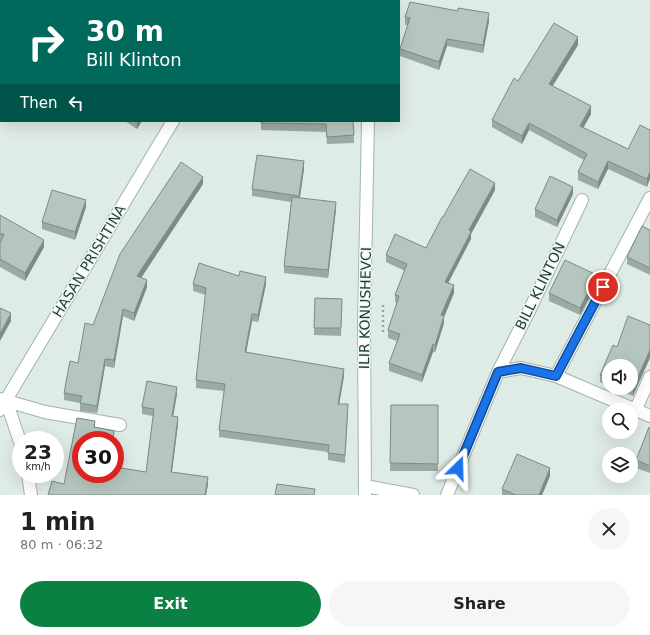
<!DOCTYPE html>
<meta charset="utf-8">
<style>
:root{--surface:#fff;--page:#f6f6f6;--text:#202124;--muted:#757577;--accent:#0b8043}
body{margin:0;font-family:"DejaVu Sans",sans-serif;background:var(--page);color:var(--text);height:100vh;display:flex;flex-direction:column;font-size:15px;white-space:nowrap}
*{box-sizing:border-box;margin:0}
p{font-size:13px;color:var(--muted)}
.icon{flex:none;width:22px;height:22px;fill:none;stroke:currentColor;stroke-width:2;stroke-linecap:round;stroke-linejoin:round}
.map{position:relative;height:495px;overflow:hidden}
.side{display:flex;flex-direction:column;background:var(--surface);flex:1}
.side>*{flex:none}
.hud{position:absolute;left:0px;top:0px;width:400px;height:122px;box-shadow:0 4px 16px #0002;background:#00695c;color:#fff;overflow:hidden}
.controls{position:absolute;left:602px;top:359px;display:grid;gap:8px}
.controls a{display:grid;place-items:center;width:36px;height:36px;border-radius:50%;background:var(--surface);box-shadow:0 4px 16px #0002;font-size:20px}
.speed{position:absolute;left:12px;top:431px;display:flex;gap:8px;font-size:20px;font-weight:700;text-align:center}
.speed>*{display:grid;place-content:center;width:52px;height:52px;border-radius:50%;background:var(--surface);box-shadow:0 4px 16px #0002;line-height:1}
.speed small{font-size:10px;font-weight:400}
.speed .limit{border:6px solid #d22;background:#fff;color:#111}
.pin{position:absolute;display:grid;place-items:center;width:34px;height:34px;color:#fff;margin:-17px;border:2px solid #fff;border-radius:50%;box-shadow:0 1px 4px #0007}
.me{position:absolute;width:44px;margin:-22px;rotate:22deg;stroke-linejoin:round;filter:drop-shadow(0 0 3px #0008)}
.turn{display:flex;align-items:center;gap:14px;height:84px;padding:0 20px;font-size:18px}
.turn .icon{width:52px;height:52px;stroke-width:2.5}
.turn b{display:block;font-size:28px;line-height:34px}
.then{display:flex;align-items:center;height:38px;padding:0 20px;background:#0003;gap:8px;font-size:15px}
.round{display:grid;place-items:center;flex:none;width:42px;height:42px;border-radius:21px;background:var(--page)}
.overview{display:flex;align-items:center;justify-content:space-between;height:68px;padding:0 20px}
h1{font-size:24px;font-weight:600;line-height:30px}
.button{display:flex;gap:8px;margin-top:auto;padding:8px 20px}
.button a{flex:1;height:46px;border-radius:24px;background:var(--accent);color:#fff;font-size:16px;font-weight:600;line-height:46px;text-align:center}
.button a+a{background:var(--page);color:var(--text)}
.map>svg:first-child{display:block}
.lines{fill:none;stroke-linecap:round;stroke-linejoin:round}
.street-casing{stroke:#a2b3ac;stroke-width:14}
.secondary-casing{stroke:#9db7ac;stroke-width:14}
.path{stroke:#7eb09c;stroke-width:2.5;stroke-dasharray:2 3;stroke-linecap:butt}
.street{stroke:#fff;stroke-width:12}
.secondary{stroke:#fff;stroke-width:12}
.wall{fill:#9baaa3}
.shaded-wall{fill:#7e8b84}
.building{fill:#b4c6bd;stroke:#7e8b84}
.route-casing{stroke:#114b97;stroke-width:10}
.route{stroke:#1a73e8;stroke-width:7}
.labels{text-anchor:middle;stroke-width:3;stroke-linejoin:round;paint-order:stroke}
.street-label{font-size:14px;fill:#1f3c32;stroke:#eff8f3}
</style>
<div class="map">
<svg width="650" height="495" viewBox="0 0 650 495">
<rect width="100%" height="100%" fill="#dfebe5"/>
<g class="lines">
<!-- street casing -->
<g class="street-casing">
<path id="street" d="M121,0L123,1
M248,1V0
M498,372L521,368L556,376L650,416
M556,376L650,198
M0,399L45,412L120,425
M6,400L21,445
M636,409L650,377
M0,410L173,121
M28,474L31,495
M365,486L413,495
M447,495L498,372L529,311L582,200"/>
</g>
<!-- secondary casing -->
<g class="secondary-casing">
<path id="secondary" d="M371,1V0
M365,495L364,325L368,121"/>
</g>
<!-- path -->
<path class="path" d="M383,332V305"/>
<!-- street -->
<use href="#street" class="street"/>
<!-- secondary -->
<use href="#secondary" class="secondary"/>
</g>
<!-- wall -->
<path class="wall" d="M151,0H167L166,1H153Z
M405,17L489,21L483,53L447,46L439,70L400,56V49L408,25H405Z
M578,45L552,86L591,114L583,128L628,149L650,130L647,187L608,169L598,189L578,180V172L584,160L529,130L522,144L492,127V120L518,81Z
M125,121H142L137,129Z
M261,121H353L354,143L327,144L326,132L261,130Z
M304,169L300,198L336,209L328,278L284,273V266L291,202L252,196V189Z
M203,184L141,278L147,287L134,321L123,316L114,368L105,366L97,413L80,411V403L64,400V393L78,363L93,325Z
M495,190L471,234V239L448,283L454,293L444,317V323L435,352H433L422,382L389,371V363L397,341L388,338V330L397,303L395,302V295L405,271L386,262V255L426,248L443,217Z
M573,194L557,227L535,217V209Z
M86,207L75,240L42,229V222Z
M0,215L44,247L25,281L0,267Z
M650,230V275L627,264V257Z
M597,283L580,315L549,301V293Z
M193,284H266L258,322L252,321L246,352L344,376L339,404L348,412L345,463L328,460V452L219,437V430L224,391L196,388V380L206,295L193,291Z
M315,298L342,299L341,336L314,335Z
M650,325L633,396L614,388H631V366H609V386L600,382V375L617,347Z
M147,381L177,387V394L173,416L178,417V424L172,472L208,477V484L206,495H48L52,481L64,484L77,418L95,421V427L114,431V440H81V474H115V467L146,472L153,416L142,414V407Z
M391,405H438V471H390Z
M650,428V473L636,468V460Z
M550,476L542,495H502V489Z"/>
<!-- shaded-wall -->
<path class="shaded-wall" d="M489,13V21L483,53V45Z
M578,37V45L549,92V84Z
M447,39V46L439,70V62Z
M591,106V114L580,134V126Z
M137,121H142L137,129Z
M529,123V130L522,144V136Z
M304,161V169L299,203V196Z
M608,161V169L598,189V182Z
M650,172V179L647,187V179Z
M203,177V184L137,284V276Z
M495,183V190L471,234V239L445,289V282L469,230Z
M573,187V194L557,227V220Z
M86,200V207L75,240V232Z
M336,202V209L328,278V270Z
M44,240V247L25,281V273Z
M597,275V283L580,315V308Z
M266,277V284L258,322V315Z
M147,280V287L134,321V313Z
M454,285V293L444,317V323L435,352V345L441,315Z
M123,309V316L114,368V360Z
M11,313V321L0,341V334Z
M252,314V321L245,359V352Z
M433,344V352L422,382V375Z
M650,350V358L633,396V388Z
M105,359V366L97,413V406Z
M344,369V376L338,411V404Z
M177,387V394L172,423V416Z
M178,417V424L171,479V472Z
M114,431V440H113Z
M550,468V476L542,495H539Z
M208,477V484L206,495H205Z"/>
<!-- building -->
<path class="building" d="M410,2L458,11V8L489,13L483,45L447,39L439,62L400,49L410,18L405,17Z
M554,23L578,37L549,84L591,106L580,126L628,149L640,125L650,130V172L647,179L608,161L598,182L578,172L587,154L529,123L522,136L492,120L514,78L518,81Z
M261,121H353L354,135L327,137L326,124L261,123Z
M257,155L304,161L299,196L252,189Z
M181,162L203,177L137,276L147,280L134,313L123,309L114,360L105,359L97,406L80,403L82,396L64,393L70,361L78,363L85,323L93,325L120,254Z
M470,169L495,183L469,230L471,232L445,282L454,285L441,315L444,316L435,345L433,344L422,375L389,363L400,334L388,330L399,296L395,295L407,264L386,255L395,234L426,248L442,217H443Z
M550,176L573,187L557,220L535,209Z
M52,190L86,200L75,232L42,222Z
M292,197L336,202L328,270L284,266Z
M0,215L44,240L25,273L0,259V243L4,234H0Z
M642,226L650,230V268L627,257Z
M565,260L597,275L580,308L549,293Z
M199,263L239,276L240,271L266,277L258,315L252,314L245,352L344,369L338,404H348L345,455L328,453L329,445L219,430L225,384L196,380L206,288L193,284Z
M315,298L342,299L341,328H314Z
M0,308L11,313L0,334Z
M628,316L650,325V350L633,388L631,387V366H609V378L600,375L613,345L617,347Z
M147,381L177,387L172,416L178,417L171,472L208,477L205,495H48L52,481L64,484L77,418L95,421L94,427L114,431L113,440H81V474H115V467L146,472L154,409L142,407Z
M391,405H438V464L390,463Z
M649,427L650,428V466L636,460Z
M517,454L550,468L539,495H516L502,489Z
M277,484L315,489L314,495H275Z"/>
<g class="lines">
<!-- route casing -->
<g class="route-casing">
<path id="route" d="M458,468L498,372L521,368L556,376L603,287"/>
</g>
<!-- route -->
<use href="#route" class="route"/>
</g>
<g class="labels">
<!-- street labels -->
<g class="street-label">
<text transform="translate(89 261) rotate(-59)" y="5">HASAN PRISHTINA</text>
<text transform="translate(540 286) rotate(-64)" y="5">BILL KLINTON</text>
<text transform="translate(365 308) rotate(-89)" y="5">ILIR KONUSHEVCI</text>
</g>
</g>
</svg>
<div class="controls">
<a><svg class="icon" aria-label="sound" viewBox="0 0 24 24"><path d="M4 9h4l5-4v14l-5-4H4zM17 9q2 3 0 6"/></svg></a>
<a><svg class="icon" aria-label="search" viewBox="0 0 24 24"><circle cx="10" cy="10" r="6"/><path d="M15 15l6 6"/></svg></a>
<a><svg class="icon" aria-label="layers" viewBox="0 0 24 24"><path d="M12 4l9 5-9 5-9-5zM3 14l9 5 9-5"/></svg></a>
</div>
<div class="speed"><div>23<small>km/h</small></div><div class="limit">30</div></div>
<div class="pin" style="left:603px;top:287px;background:#d93025"><svg class="icon" aria-label="arrive" viewBox="0 0 24 24"><path d="M6 21V4h12l-3 4 3 4H6"/></svg></div>
<svg class="me" style="left:458px;top:468px" viewBox="-20 -20 40 40"><path d="M0-17L14 15 0 8-14 15z" fill="#1a73e8" stroke="#fff" stroke-width="4"/></svg>
<div class="hud">
<div class="turn"><svg class="icon" aria-label="right" viewBox="0 0 24 24"><path d="M7 20v-9h11M14 6l5 5-5 5"/></svg><div><b>30 m</b>Bill Klinton</div></div>
<div class="then">Then<svg class="icon" aria-label="left" viewBox="0 0 24 24"><path d="M17 20v-9H6M10 6l-5 5 5 5"/></svg></div>
</div>
</div>
<section class="side">
<div class="overview"><div><h1>1 min</h1><p>80 m · 06:32</p></div><a class="round"><svg class="icon" aria-label="close" viewBox="0 0 24 24"><path d="M6 6l12 12M18 6L6 18"/></svg></a></div>
<div class="button"><a>Exit</a><a>Share</a></div>
</section>
